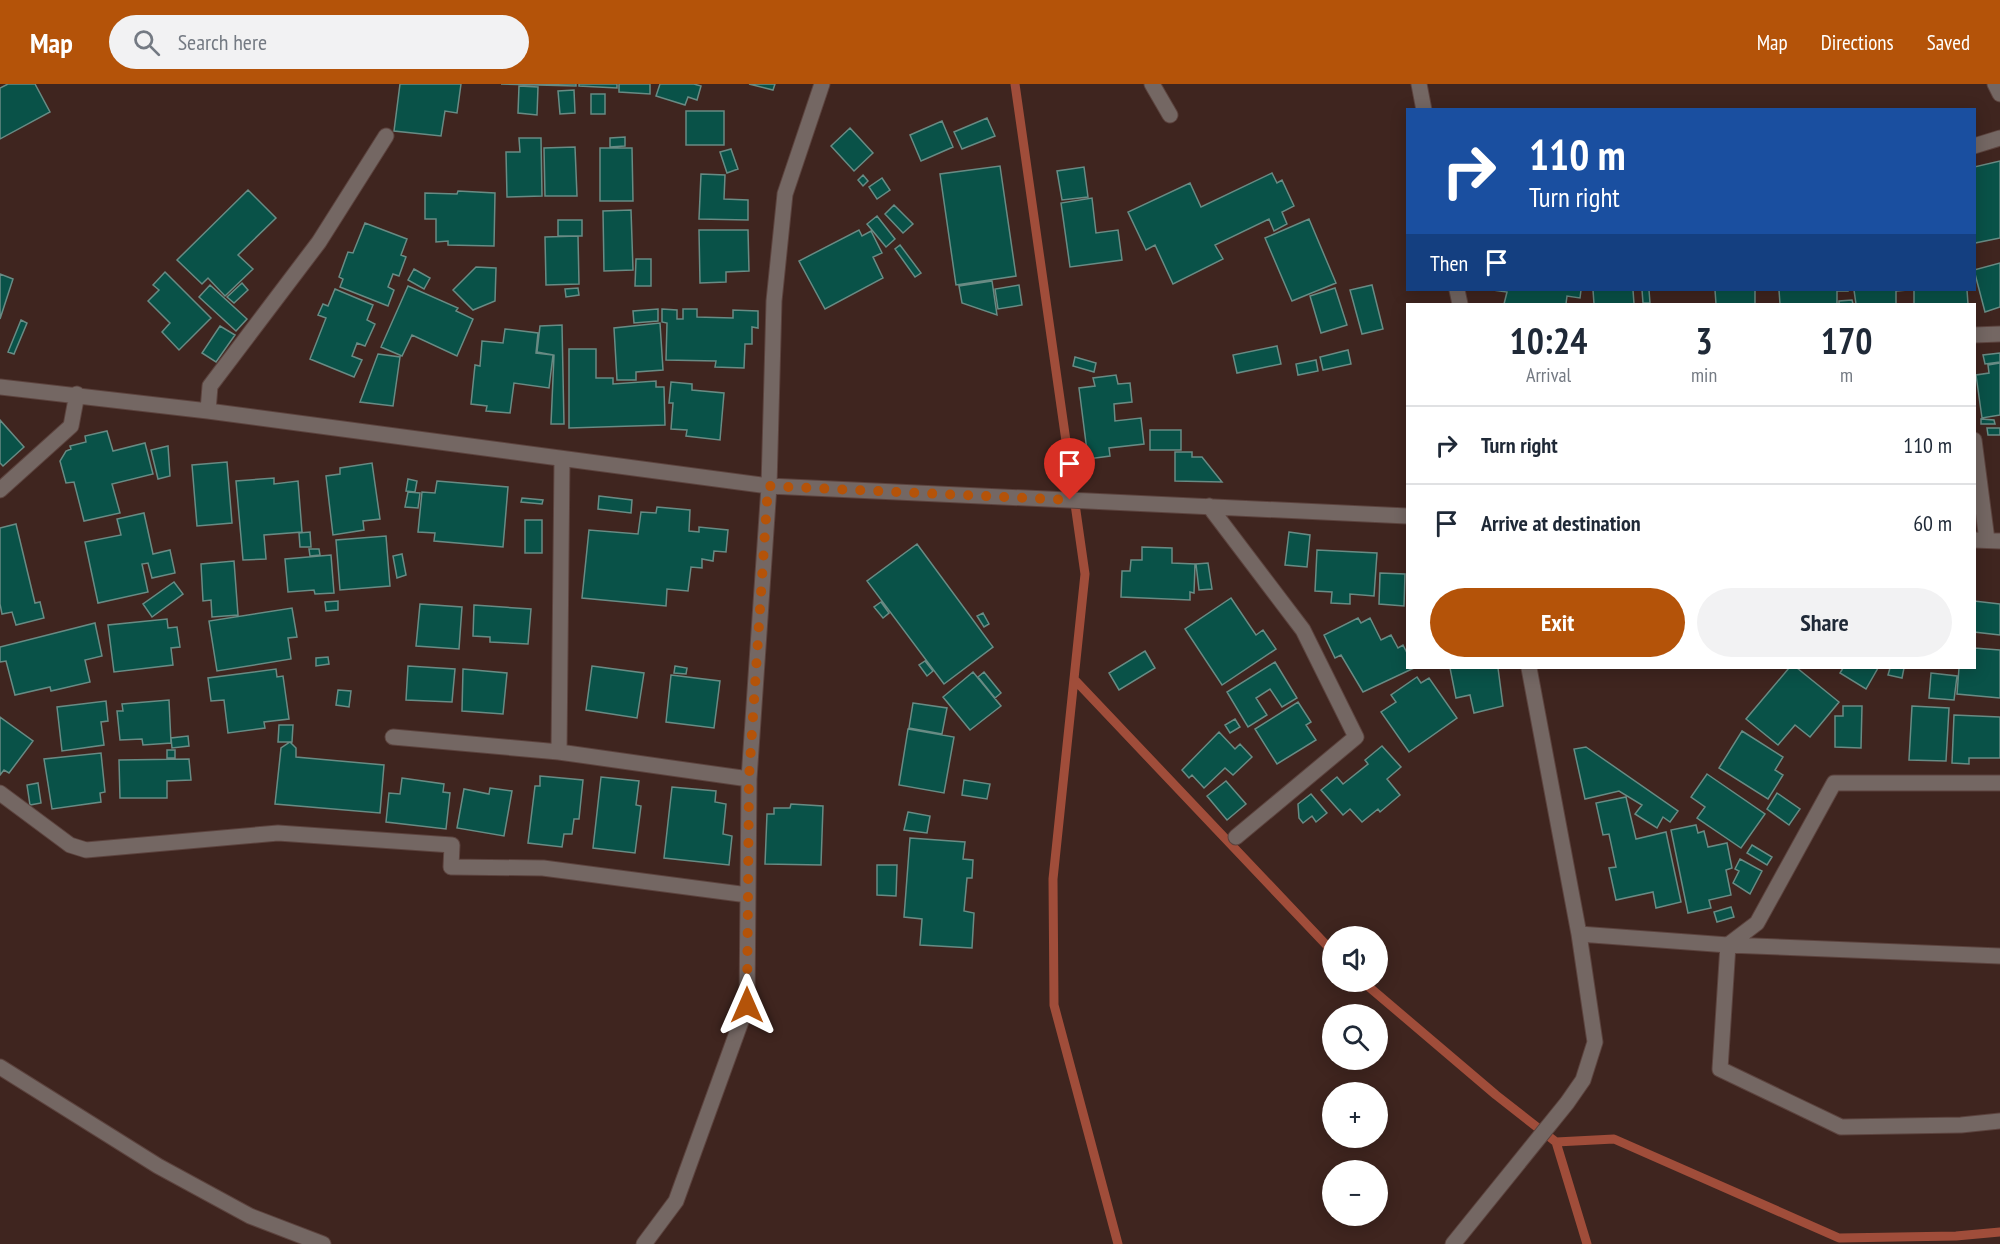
<!DOCTYPE html>
<meta charset="utf-8">
<style>
:root{--surface:#fff;--page:#f2f2f3;--text:#1f2937;--muted:#747a83;--line:#e0e1e3;--accent:#b45309}
body{margin:0;font-family:"PT Sans Narrow",sans-serif;background:var(--page);color:var(--text);height:100vh;display:flex;flex-direction:column;font-size:22px;white-space:nowrap}
*{box-sizing:border-box;margin:0}
p{font-size:20px;color:var(--muted)}
.icon{flex:none;width:33px;height:33px;fill:none;stroke:currentColor;stroke-width:2;stroke-linecap:round;stroke-linejoin:round}
.map{position:relative;flex:1;overflow:hidden}
.panel{position:absolute;left:1406px;top:219px;width:570px;height:366px;display:flex;flex-direction:column;background:var(--surface);border-radius:0px;box-shadow:0 3px 15px #0003}
.panel>*{flex:none}
.banner{position:absolute;left:1406px;top:24px;width:570px;height:183px;border-radius:0px;box-shadow:0 3px 15px #0003;background:#1a4fa0;color:#fff;overflow:hidden}
.fabs{position:absolute;left:1322px;top:842px;display:grid;gap:12px}
.fabs a{display:grid;place-items:center;width:66px;height:66px;border-radius:50%;background:var(--surface);box-shadow:0 3px 15px #0003;font-size:30px}
.pin{position:absolute;display:grid;place-items:center;width:51px;height:51px;color:#fff;margin:-62px -26px;border-radius:50% 50% 50% 0;rotate:-45deg;box-shadow:0 0 6px #0007}
.pin .icon{rotate:45deg}
.me{position:absolute;width:66px;margin:-33px;rotate:0deg;stroke-linejoin:round;filter:drop-shadow(0 0 4px #0008)}
.turn{display:flex;align-items:center;gap:21px;height:126px;padding:0 24px;font-size:27px}
.turn .icon{width:78px;height:78px;stroke-width:2.5}
.turn b{display:block;font-size:42px;line-height:51px}
.then{display:flex;align-items:center;height:57px;padding:0 24px;background:#0003;gap:12px;font-size:22px}
.eta{display:flex;justify-content:space-evenly;align-items:center;height:102px;text-align:center}
.eta b{font-size:36px;font-weight:800;line-height:42px}
.action{display:flex;gap:12px;margin-top:auto;padding:12px 24px}
.action a{flex:1;height:69px;border-radius:36px;background:var(--accent);color:#fff;font-size:24px;font-weight:800;line-height:69px;text-align:center}
.action a+a{background:var(--page);color:var(--text)}
ul{padding:0;list-style:none}
li{display:flex;align-items:center;gap:18px;height:78px;padding:0 24px;border-top:2px solid var(--line)}
li div{flex:1}
li b{display:block;font-size:22px}
li em{font-style:normal}
header{display:flex;align-items:center;gap:36px;box-sizing:border-box;height:84px;padding:0 30px;background:var(--accent);color:#fff}
header strong{font-size:28px}
nav{display:flex;gap:33px;margin-inline-start:auto;font-size:21px}
.search{width:420px;height:54px;background:var(--page);display:flex;align-items:center;gap:15px;box-sizing:border-box;padding:0 21px;border-radius:33px;color:var(--muted);font-size:22px}
.map>svg:first-child{display:block}
.lines{fill:none;stroke-linecap:round;stroke-linejoin:round}
.stream{stroke:#a04d3a;stroke-width:9}
.building{fill:#095248;stroke:#688b84;stroke-width:1.5}
.minor-casing{stroke:#5c433e;stroke-width:17}
.minor{stroke:#746763;stroke-width:15}
.route{stroke:#b45309;stroke-width:10;stroke-dasharray:0 18}
</style>
<header>
<strong>Map</strong>
<div class="search"><svg class="icon" aria-label="search" viewBox="0 0 24 24"><circle cx="10" cy="10" r="6"/><path d="M15 15l6 6"/></svg>Search here</div>
<nav><a>Map</a><a>Directions</a><a>Saved</a></nav>
</header>
<div class="map">
<svg width="2000" height="1160" viewBox="0 0 2000 1160">
<rect width="100%" height="100%" fill="#3f251f"/>
<g class="lines">
<!-- stream -->
<path class="stream" d="M1015,0L1085,490L1053,795L1054,921L1118,1160
M1074,595L1332,867
M1362,897L1496,1011L1556,1058L1587,1160
M1556,1058L1614,1055L1839,1154L1956,1152L2000,1148"/>
</g>
<!-- building -->
<path class="building" d="M8,0H35L50,28L0,55V4Z
M400,0H461L457,29L445,27L441,52L394,47Z
M501,0H576V2Z
M579,0H617V4L579,2Z
M619,0H650V10L619,8Z
M660,0H694L701,2L697,16L688,13L685,21L656,12Z
M749,0H775L773,6Z
M519,2L538,3L537,31L518,29Z
M574,6L575,29L560,30L558,7Z
M591,10H605V30H591Z
M686,27H724V61H686Z
M987,34L995,52L962,65L954,48Z
M942,37L953,63L921,77L910,51Z
M850,44L873,69L854,87L831,62Z
M625,53V62L610,63V54Z
M519,54H541L542,112L507,113L506,68H520Z
M575,63L577,112H545L544,64Z
M600,64H632L633,117H600Z
M731,65L738,85L727,89L720,68Z
M2000,77V154L1975,159L1974,83Z
M1000,82L1016,192L956,201L940,90Z
M1084,83L1088,113L1062,116L1057,87Z
M1272,89L1277,99L1282,96L1294,122L1282,128L1287,140L1274,147L1269,135L1215,161L1223,175L1173,200L1155,161L1146,166L1128,128L1190,99L1201,123Z
M701,90L725,91L724,115L748,116V136L699,135Z
M863,91L868,97L863,102L858,96Z
M882,94L890,106L877,115L869,103Z
M248,106L276,134L238,171L253,185L225,212L208,194L202,200L177,176Z
M458,107L495,109L494,162L448,161V157L436,158V135H425V109L457,110Z
M1092,114L1096,149L1118,146L1122,176L1070,183L1061,119Z
M894,121L913,140L903,149L885,130Z
M631,126L633,186L604,187L603,127Z
M877,132L895,155L886,163L867,140Z
M1309,135L1336,199L1292,217L1265,154Z
M558,136H582V152H558Z
M365,139L407,155L401,171L406,173L399,192L393,190L388,203L394,206L388,222L340,203L343,195L339,193L348,168L353,169Z
M699,146H748L749,187L726,188V198L700,199Z
M859,146L862,152L871,147L882,169L873,173L883,194L825,225L799,177Z
M578,152L579,200L546,201L545,153Z
M900,161L921,189L915,193L895,165Z
M636,175H651V202H635Z
M2000,179V223L1985,228L1974,186Z
M476,183L496,184L495,217L473,226L453,206Z
M414,185L430,194L424,205L408,196Z
M165,188L211,234L179,266L162,248L170,239L148,217L159,206L153,201Z
M0,190L13,195L0,235Z
M992,197L997,231L962,219L959,202Z
M242,199L248,206L234,219L227,213Z
M210,201L247,235L236,247L199,213Z
M1019,201L1022,221L998,225L995,205Z
M1372,201L1383,245L1362,250L1350,206Z
M408,202L458,224L456,227L473,235L457,272L412,251L402,272L381,263Z
M578,204L579,211L566,213L565,205Z
M1335,204L1347,241L1321,249L1310,212Z
M335,205L373,221L367,236L375,240L365,262L357,259L352,272L362,276L354,293L310,275L326,234L318,231L323,220L328,222Z
M1493,206H1581L1580,214L1567,212L1566,220H1504L1507,208Z
M1593,206H1633L1634,220H1594Z
M1642,206H1649L1650,219H1643Z
M1715,206H1755V220H1716Z
M1779,206H1848V207H1837V220H1780Z
M1854,206H1908L1896,207V220H1856Z
M1914,206H1967L1968,220H1914Z
M1852,216L1853,220H1839V217Z
M658,225V237L634,239L633,227Z
M662,225L677,226V235H683V225H697V233L733,234V226L758,227V244L752,243V260H745L744,284L715,283L716,277L666,276L667,239L662,238Z
M21,236L27,239L14,270L8,268Z
M660,239L663,286L636,288V296H617L614,244Z
M562,241L564,340H551L554,271L537,268L540,242Z
M220,242L235,251L216,278L202,269Z
M505,245L538,249L536,269L553,271L549,304L514,299L510,329L486,327L487,322L471,320L475,281L480,282L482,257L503,259Z
M1277,262L1281,280L1237,289L1233,271Z
M569,265H596V294H613V300L656,297V303H664L665,341L569,344Z
M1348,266L1351,280L1323,286L1320,273Z
M2000,269V278L1985,280L1983,271Z
M378,270L400,273L393,322L360,318Z
M1075,273L1096,279L1094,288L1073,282Z
M1316,276L1318,287L1298,291L1296,280Z
M2000,279V331L1982,334L1976,291L1989,289L1988,281Z
M1116,291L1118,300L1130,299L1132,318L1114,320L1115,337L1141,334L1144,360L1109,364L1110,372L1088,375L1079,304L1095,302L1093,294Z
M671,298L692,300V306L724,309L720,356L686,352L687,346L671,345L673,319H669Z
M1981,335L1994,336L1995,340H1981Z
M0,336L24,363L3,382L0,379Z
M1987,344H2000V351H1988Z
M1150,346H1181V366H1150Z
M107,347L113,367L145,359L153,390L112,400L120,429L84,437L74,398L66,399L60,377L66,367L71,365L70,362L86,358L85,352Z
M168,362L170,392L158,395L151,366Z
M1175,368H1192V373H1202L1222,398L1175,397Z
M227,378L232,439L197,442L192,381Z
M372,379L380,435L363,437L364,446L333,451L326,392L340,390V384Z
M274,394V400L298,397L302,448L264,451L266,475L243,476L236,397Z
M408,395L417,397L415,408L406,407Z
M437,397L508,403L503,463L434,457L435,449L418,448L422,408L435,409Z
M408,408L420,409L418,424L405,423Z
M599,412L632,416L631,429L598,425Z
M522,414L543,416L542,420L521,418Z
M657,423L690,426L689,447L699,448V443L728,446L726,468L714,467L713,477L702,475V484L691,483L688,507L667,505L666,522L582,514L589,446L638,450L641,428L656,429Z
M144,429L153,470L170,466L175,489L152,494L148,479L142,480L148,508L98,519L85,458L121,451L117,435Z
M525,436H542V469H525Z
M16,440L35,519L40,518L44,534L16,541L12,528L2,530L0,520V444Z
M310,448L311,463H300L299,449Z
M1289,448L1310,451L1307,483L1285,481Z
M386,452L390,502L340,506L336,456Z
M917,460L993,563L944,600L867,497Z
M1142,463L1172,464V479L1195,480L1194,509L1190,508V516L1121,513L1122,487H1130L1131,476H1142Z
M309,465H319L320,471L310,472Z
M1317,466L1377,469L1374,512L1350,510V520L1331,519L1332,508L1315,507Z
M402,470L406,491L397,494L393,472Z
M331,471L334,509L315,510L314,506L288,508L285,475Z
M234,477L238,531L212,533L211,516L203,517L201,480Z
M1208,479L1212,505L1199,506L1196,480Z
M1380,489L1405,490L1404,522L1379,520Z
M174,498L183,510L152,533L143,520Z
M1231,514L1256,551L1263,546L1276,565L1222,601L1185,545Z
M338,517V526L326,527L325,518Z
M1974,517L2000,520V551L1974,548Z
M881,518L889,529L883,534L874,523Z
M420,520L462,523L459,565L416,562Z
M474,521L531,525L528,560L490,558V553L473,552Z
M292,524L297,553L288,554L291,575L217,587L209,537Z
M983,529L989,540L984,543L977,532Z
M1358,534L1361,539L1370,534L1381,556L1391,551L1398,564L1403,561L1407,569V584H1414L1363,608L1341,571L1335,574L1324,551Z
M167,535L168,544L177,543L180,563L171,564L173,581L114,588L108,541Z
M95,539L102,572L85,576L90,598L51,607L50,603L15,611L6,577L0,578V563Z
M1974,564L2000,566V614L1957,610L1959,584H1974Z
M1145,567L1155,584L1119,606L1109,589Z
M328,573L329,580L316,582V574Z
M925,577L933,587L927,592L919,581Z
M1275,578L1297,614L1282,623L1270,605L1256,614L1267,631L1248,643L1227,608Z
M408,582L455,585L452,618L406,616Z
M592,582L644,589L637,634L586,626Z
M675,582L687,584L686,590L674,589Z
M1450,584H1498L1503,622L1474,629L1470,611L1456,614Z
M1789,584H1797L1839,618L1810,653L1795,641L1778,661L1746,635Z
M1843,584H1878L1866,605L1840,589Z
M1890,584H1904L1902,594L1888,591Z
M276,585L277,593L283,592L289,635L264,638L265,644L228,649L224,616L211,617L208,594Z
M463,585L507,589L503,630L462,627Z
M973,588L1001,622L970,646L943,613Z
M984,588L1001,609L995,614L978,593Z
M1931,589L1957,592L1954,616L1929,614Z
M671,591L720,597L714,644L666,638Z
M1417,593L1421,599L1429,594L1457,634L1409,668L1381,628L1396,618L1391,611Z
M338,606L351,607L349,623L336,621Z
M169,616L171,659L143,661L142,655L120,656L117,627H123L122,620Z
M106,617L108,637L101,638L104,661L62,667L57,623Z
M1298,618L1311,638L1306,641L1316,656L1277,680L1255,645Z
M913,619L947,624L942,650L909,644Z
M1843,622H1862L1861,664L1835,663V632H1843Z
M1912,622L1949,624L1946,677L1909,676Z
M1954,631L2000,633V674H1969V680L1952,679Z
M0,633L33,657L9,689L4,686L0,691Z
M1235,635L1240,643L1230,649L1225,641Z
M279,641H293L292,658H278Z
M908,645L954,653L944,709L899,701Z
M1742,647L1783,673L1775,686L1783,691L1768,715L1719,684Z
M1219,648L1235,665L1240,660L1252,673L1233,691L1225,684L1204,704L1192,691L1189,694L1182,686Z
M188,652L189,662L172,664L171,654Z
M290,658L296,664V673L384,681L380,729L275,720L281,664Z
M1382,662L1401,683L1387,695L1400,711L1380,728L1378,725L1362,738L1350,725L1343,731L1321,706L1337,693L1343,700L1368,680L1365,676Z
M1586,663L1678,727L1670,738L1663,733L1657,744L1635,730L1642,721L1619,707L1585,715L1574,665Z
M167,666H175V674H167Z
M101,669L105,708L100,709L101,718L52,725L44,675Z
M189,675L191,696L167,697V714H120L119,676Z
M1707,690L1765,730L1741,764L1697,734L1705,723L1691,713Z
M540,692L583,696L579,735H574L572,750H564L562,763L528,759L535,702H540Z
M601,693L639,697L636,721L641,722L635,769L593,764Z
M402,694L444,700L443,708L450,709L446,745L386,738L389,709L400,710Z
M964,696L990,700L987,715L962,711Z
M1226,697L1246,720L1227,736L1207,712Z
M38,699L41,719L30,721L27,701Z
M672,703L716,707L715,718L726,720L723,750L732,752L729,781L664,774Z
M490,704L512,707L504,752L457,744L464,705L489,710Z
M1777,709L1800,725L1789,741L1767,725Z
M1311,710L1327,729L1316,738L1312,732L1303,739L1299,734L1298,720Z
M1626,713L1636,755L1666,748L1681,818L1656,824L1653,808L1616,816L1609,784L1616,783L1609,750L1603,751L1596,719Z
M791,720L823,722L821,781L765,780L767,730H774V724H790Z
M908,728L930,732L927,749L904,746Z
M1696,741L1698,749L1704,747L1708,763L1727,759L1732,784L1726,786L1731,811L1709,816L1711,824L1688,829L1671,746Z
M910,754L965,758L963,775L973,776L972,794H967L964,827L974,829L972,864L920,861L922,835L904,833Z
M1752,761L1772,773L1767,781L1747,769Z
M1740,775L1762,787L1750,810L1733,799L1739,787L1735,785Z
M877,781H897L896,812L877,811Z
M1731,823L1734,833L1717,838L1714,828Z"/>
<g class="lines">
<!-- minor casing -->
<g class="minor-casing">
<path id="minor" d="M1152,0L1170,31
M1419,0L1424,26
M1995,0L2000,10
M1974,62L2000,54
M1457,206L1460,220
M1974,251L2000,250
M0,303L208,327L769,402L1407,432
M208,327L210,302L319,158L386,52
M1974,356L1987,456
M0,406L71,342L77,310
M1209,422L1303,546L1356,653L1236,753
M1974,456L2000,457
M393,653L559,668L749,695
M559,668L562,376
M2000,699H1834L1757,839L1728,861L1720,985L1841,1043L1961,1041L2000,1037
M0,709L70,761L86,766L278,749L452,761L451,783L543,784L748,811
M1579,850L1728,861L2000,872
M0,983L158,1082L250,1132L323,1160
M644,1160L676,1117L747,921L749,695L769,402L774,217L785,110L822,0
M1453,1160L1567,1019L1583,996L1595,958L1579,850L1529,584"/>
</g>
<!-- minor -->
<use href="#minor" class="minor"/>
</g>
<g class="lines">
<!-- route -->
<path class="route" d="M747,921L749,694L768,402L1070,416"/>
</g>
</svg>
<div class="fabs">
<a><svg class="icon" aria-label="sound" viewBox="0 0 24 24"><path d="M4 9h4l5-4v14l-5-4H4zM17 9q2 3 0 6"/></svg></a>
<a><svg class="icon" aria-label="search" viewBox="0 0 24 24"><circle cx="10" cy="10" r="6"/><path d="M15 15l6 6"/></svg></a>
<a>+</a>
<a>−</a>
</div>
<div class="pin" style="left:1070px;top:416px;background:#d93025"><svg class="icon" aria-label="arrive" viewBox="0 0 24 24"><path d="M6 21V4h12l-3 4 3 4H6"/></svg></div>
<svg class="me" style="left:747px;top:921px" viewBox="-20 -20 40 40"><path d="M0-17L14 15 0 8-14 15z" fill="#b45309" stroke="#fff" stroke-width="4"/></svg>
<div class="banner">
<div class="turn"><svg class="icon" aria-label="right" viewBox="0 0 24 24"><path d="M7 20v-9h11M14 6l5 5-5 5"/></svg><div><b>110 m</b>Turn right</div></div>
<div class="then">Then<svg class="icon" aria-label="arrive" viewBox="0 0 24 24"><path d="M6 21V4h12l-3 4 3 4H6"/></svg></div>
</div>
<section class="panel">
<div class="eta">
<div><b>10:24</b><p>Arrival</p></div>
<div><b>3</b><p>min</p></div>
<div><b>170</b><p>m</p></div>
</div>
<ul>
<li><svg class="icon" aria-label="right" viewBox="0 0 24 24"><path d="M7 20v-9h11M14 6l5 5-5 5"/></svg><div><b>Turn right</b></div><em>110 m</em></li>
<li><svg class="icon" aria-label="arrive" viewBox="0 0 24 24"><path d="M6 21V4h12l-3 4 3 4H6"/></svg><div><b>Arrive at destination</b></div><em>60 m</em></li>
</ul>
<div class="action"><a>Exit</a><a>Share</a></div>
</section>
</div>
